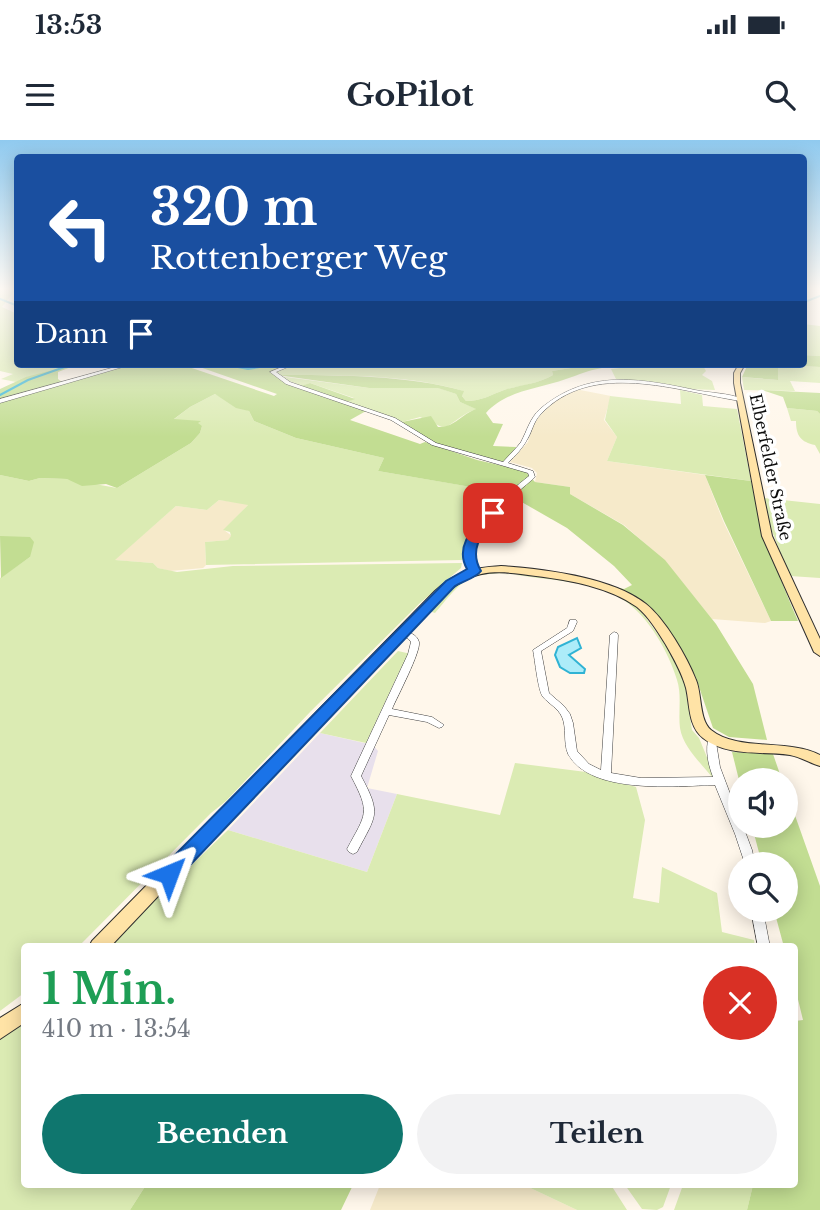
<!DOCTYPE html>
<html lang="de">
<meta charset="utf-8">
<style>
:root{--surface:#fff;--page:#f2f2f3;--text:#1f2937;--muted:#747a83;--accent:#0f766e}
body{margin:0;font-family:"Libre Baskerville",serif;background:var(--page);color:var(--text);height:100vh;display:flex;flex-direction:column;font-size:26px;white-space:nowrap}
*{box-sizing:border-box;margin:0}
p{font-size:23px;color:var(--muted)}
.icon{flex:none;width:38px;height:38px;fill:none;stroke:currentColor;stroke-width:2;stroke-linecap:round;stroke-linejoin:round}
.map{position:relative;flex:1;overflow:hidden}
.details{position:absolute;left:21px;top:803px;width:777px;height:245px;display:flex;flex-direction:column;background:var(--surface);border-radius:7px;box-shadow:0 4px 18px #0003}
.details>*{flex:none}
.hud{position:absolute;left:14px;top:14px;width:793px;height:214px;border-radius:7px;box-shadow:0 4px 18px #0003;background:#1a4fa0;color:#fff;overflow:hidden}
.controls{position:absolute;left:728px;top:628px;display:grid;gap:14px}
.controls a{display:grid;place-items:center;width:70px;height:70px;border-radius:50%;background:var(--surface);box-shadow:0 4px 18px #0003;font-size:35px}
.pin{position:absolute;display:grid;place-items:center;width:60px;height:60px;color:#fff;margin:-30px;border-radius:14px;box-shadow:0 4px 10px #0006}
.me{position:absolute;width:77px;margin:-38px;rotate:44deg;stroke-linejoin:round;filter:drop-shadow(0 0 5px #0008)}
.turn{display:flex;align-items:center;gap:24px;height:147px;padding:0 21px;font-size:32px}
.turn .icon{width:91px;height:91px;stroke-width:2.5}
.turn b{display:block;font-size:49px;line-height:60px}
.then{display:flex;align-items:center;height:66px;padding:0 21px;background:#0003;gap:14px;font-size:26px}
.round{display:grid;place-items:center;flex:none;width:74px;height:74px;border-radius:37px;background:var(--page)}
.summary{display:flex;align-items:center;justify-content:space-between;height:119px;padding:0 21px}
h1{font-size:42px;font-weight:800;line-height:52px;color:#1e9e55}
.primary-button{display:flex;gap:14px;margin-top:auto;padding:14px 21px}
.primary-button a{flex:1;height:80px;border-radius:42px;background:var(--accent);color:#fff;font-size:28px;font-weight:800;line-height:80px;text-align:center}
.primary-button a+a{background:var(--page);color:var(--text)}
.status{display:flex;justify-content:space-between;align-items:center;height:49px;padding:0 35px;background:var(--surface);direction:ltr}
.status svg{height:19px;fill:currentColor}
header{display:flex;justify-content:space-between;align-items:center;height:91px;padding:0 21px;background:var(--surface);font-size:32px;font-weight:800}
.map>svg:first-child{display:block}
.industrial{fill:#e8e0ec}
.farmland{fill:#f6eaca}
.green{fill:#dbebb3}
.forest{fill:#c2dd92}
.water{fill:#adecf9;stroke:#30b3d4;stroke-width:2}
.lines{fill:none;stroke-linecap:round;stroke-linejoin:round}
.stream{stroke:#30b3d4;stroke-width:2}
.street-casing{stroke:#3f3f3f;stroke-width:1}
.secondary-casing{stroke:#2e2e2e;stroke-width:2}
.street{fill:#fff;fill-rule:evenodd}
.secondary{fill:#ffe3a6;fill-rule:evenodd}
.route{fill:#1a73e8;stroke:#114b97;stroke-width:2}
.labels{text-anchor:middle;stroke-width:7;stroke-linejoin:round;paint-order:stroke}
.far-street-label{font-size:16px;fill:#0c0c0c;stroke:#fff}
</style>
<div class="status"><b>13:53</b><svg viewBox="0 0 49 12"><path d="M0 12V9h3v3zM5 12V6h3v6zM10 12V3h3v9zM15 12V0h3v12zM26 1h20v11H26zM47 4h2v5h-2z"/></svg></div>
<header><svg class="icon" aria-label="menu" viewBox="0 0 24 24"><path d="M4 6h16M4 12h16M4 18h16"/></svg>GoPilot<svg class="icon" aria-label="search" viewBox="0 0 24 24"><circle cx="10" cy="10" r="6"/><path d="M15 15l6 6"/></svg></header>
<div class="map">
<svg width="820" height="1070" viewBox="0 0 820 1070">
<rect width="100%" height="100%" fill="#fff7eb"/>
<!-- industrial -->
<path class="industrial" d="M320,593L373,605L378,611L367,648L397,654L367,732L228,690Z"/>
<!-- farmland -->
<path class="farmland" d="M575,249L611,256L604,280L617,297L607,321L705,335L723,381L771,481L765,483L712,479L665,421L624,385L570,354V347L535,342L537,333L532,328L510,322L528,302L533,285L542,273L555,261Z
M219,360L249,364L224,390L232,396L228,400L205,402L206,425L203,428L170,431L158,428L153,423L114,420L176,366L207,370Z
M380,1045H524L577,1070H370Z"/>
<!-- green -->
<path class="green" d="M0,148H17L2,167L17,174L18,224L69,226L16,242L1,239L13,234L0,231Z
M803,184L820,186V216L803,215Z
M295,224H596L552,231L553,235C538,244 521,245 504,250C490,255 482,261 466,261L462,256L463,251C409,234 335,235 277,235L275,232Z
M657,224H702L706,231L702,235L712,241L715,250L687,249L616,239L611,229Z
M777,225L820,227V243L790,241L795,251L744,250L742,237L777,240Z
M278,236L369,248H439L456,254L460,262L477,269C463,273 456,282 444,288L420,277L402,282L348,262L354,258L310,243L301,246Z
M680,250L702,255L703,266L737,269L751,341L607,321L617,297L605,280L610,256L681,264Z
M215,254L249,271L254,281L296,298L384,318L378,331L507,353C501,357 470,391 468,397C465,404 464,412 463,420L206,425L205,402L228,400L231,396L230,392L223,390L248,365L219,360L207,370L176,366L115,420L153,423L158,428L177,432L233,426L462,423L461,428L420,463L311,571L226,661L211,673L78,807H24V853L0,871V438L30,417L0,396V335L29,341L40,338L67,339L117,348L191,303L200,293L202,286L173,280L190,267Z
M787,268L817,271L820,274V314L815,305C801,302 796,296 796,281H791Z
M764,358L820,364V438L790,436L771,389Z
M490,433L536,436L581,443L620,456L638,467L670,511L684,539L692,590L699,598L714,634L712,637C701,623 683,607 680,588C678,573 682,555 677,540C669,513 649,477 625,461C602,445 565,441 538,438C519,436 492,430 474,437C458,442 445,462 435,473L429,471C450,450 459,437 490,433Z
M398,511L411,514L400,530L366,603L320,593Z
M515,623L586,632L636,647L645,680L633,758L659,763L662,727L717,753L722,792L754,800L755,807H106L228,690L367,732L397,654L500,675Z
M24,879V1045H146L130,1070H0V900Z
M524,1045H611L627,1070H577Z
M625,1045H671L663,1067L657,1070L642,1069Z
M683,1045H753L747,1070H674Z"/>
<!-- forest -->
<path class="forest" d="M803,215L820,216V227L778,225V240L742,237L748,224H803Z
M64,224H79L58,232V239L62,242L134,224H180L274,256L277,254L191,224H290L271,233L297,247L310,243L355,259L344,263L366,271L350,280L420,304L425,302L477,320L525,331L535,342L570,347V354L623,385L665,420L716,484L753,544L767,600L729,597L713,588L696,538L666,488L610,446L624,449L632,445L614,426L567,388L506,353L378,331L384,318L296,298L254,281L249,271L236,268L215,254L190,267L174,279L201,281L198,283L202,286L200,293L191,303L117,348L106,344L82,346L67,339L40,338L29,341L0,335V249L26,237L68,226Z
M596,224H657C639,225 620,224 602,228C589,230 578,235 566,239C538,249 507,250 486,273L493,283L503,284L493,306L517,307L503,322L435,303L402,282L431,276L438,287C454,288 462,274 476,269L460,262L456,254L438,248H369L277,235C335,235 409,235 464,251L462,256L466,261C482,261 490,255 504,250C520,245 538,244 553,235L552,231Z
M762,250L820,253V274L817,271L787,268L783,257Z
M705,335L751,341C761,391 778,435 798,481H771L724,381Z
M0,396L30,397L34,402L30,417L1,438Z
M732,612L773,614L782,640H740V644Z
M786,650L820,746V1070H747L753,1045H794L795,881L803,880L795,847L794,807H784L774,770H786V724H762L752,686H786Z
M146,1045H353L341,1070H130Z"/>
<!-- water -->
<path class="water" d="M577,498L581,508L569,515L585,529L584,533H570L560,527L555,515L558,507Z"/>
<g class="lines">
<!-- stream -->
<path class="stream" d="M0,159L18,166
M803,167L807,161L820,156
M223,224L248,229L277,224
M288,227L459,224
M0,255L28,240L73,224"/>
<!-- street casing -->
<g class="street-casing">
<path id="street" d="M126,224H133L0,263V259Z
M289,224H295L276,232L290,242L395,278L436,303L503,322C509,315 516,309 521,302C527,291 530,278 540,269C588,229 638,238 695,250C710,253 729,253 743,259L740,261C677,251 591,219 540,275C534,281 532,291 528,298C523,308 515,316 508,323L533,331L535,337C516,355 465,389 474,421C475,424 477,428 479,431L475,433C440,406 509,352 529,336L528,333L432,305L391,280L286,244L270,232Z
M570,480H576L577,482L573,491L541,511L549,553L564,566L570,574L573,583L577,611L589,624L601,630L610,495L614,492L617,493L618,495L611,633L641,638L713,637C708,624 705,610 709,596H715L720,627L740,680V686H743L752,710L755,724H745L735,694L715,645C676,646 590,655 568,614C563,602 567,588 562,577C558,568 549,564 543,557C538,551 535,520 533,510L567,488Z
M401,490C408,492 417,494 419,502C421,512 397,557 392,569L432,577L444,585L442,587L439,588L427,582L389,575L361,636C382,675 376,675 357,712L353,714L349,712L347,709C366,673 371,674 351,636L408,514L411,502C408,496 401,498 397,493L398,491Z
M751,770H763L770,807H758Z"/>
</g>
<!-- secondary casing -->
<g class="secondary-casing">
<path id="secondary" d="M739,224H745L740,233V243L772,396L820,499V516L814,512L762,396L734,243V233Z
M501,426C543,429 612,437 646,464C665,479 687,517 696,540C702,554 699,580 711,590C738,612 787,598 820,615V626C810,623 801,617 790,615C761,611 727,617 703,598C688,586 690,565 686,548C682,533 674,519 666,505C658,492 649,477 637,467C609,447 569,440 536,436C489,429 469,429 434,464L110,807H89L92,801L435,451C457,431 472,428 501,426Z
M24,863V883L0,899V878Z"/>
</g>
<!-- street -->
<use href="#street" class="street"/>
<!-- secondary -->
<use href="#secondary" class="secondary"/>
</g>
<!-- sky -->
<linearGradient id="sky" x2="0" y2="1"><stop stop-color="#90caef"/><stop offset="0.5" stop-color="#fffbf6"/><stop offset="1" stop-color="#fffbf6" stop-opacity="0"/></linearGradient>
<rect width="820" height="297" fill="url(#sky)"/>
<!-- route -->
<path class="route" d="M493,369L499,373C485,391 467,407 481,431C476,438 463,441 455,446L176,740L169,743L162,740L159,734L162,728L446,441L467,429C454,406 474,387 489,370Z"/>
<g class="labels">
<!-- far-street labels -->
<g class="far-street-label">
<text transform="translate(771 327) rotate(78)" y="6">Elberfelder Straße</text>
</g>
</g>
</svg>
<div class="controls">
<a><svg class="icon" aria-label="sound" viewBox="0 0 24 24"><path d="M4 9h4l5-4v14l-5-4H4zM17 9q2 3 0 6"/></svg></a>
<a><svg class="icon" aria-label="search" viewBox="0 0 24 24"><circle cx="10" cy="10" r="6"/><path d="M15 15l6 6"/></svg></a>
</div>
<div class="pin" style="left:493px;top:373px;background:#d93025"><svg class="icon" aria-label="arrive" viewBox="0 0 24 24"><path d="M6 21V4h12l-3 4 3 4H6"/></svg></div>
<svg class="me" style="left:169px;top:734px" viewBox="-20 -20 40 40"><path d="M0-17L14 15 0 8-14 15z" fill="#1a73e8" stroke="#fff" stroke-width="4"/></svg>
<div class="hud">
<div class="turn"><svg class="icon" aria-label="left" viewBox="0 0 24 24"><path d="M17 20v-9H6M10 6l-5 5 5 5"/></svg><div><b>320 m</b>Rottenberger Weg</div></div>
<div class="then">Dann<svg class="icon" aria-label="arrive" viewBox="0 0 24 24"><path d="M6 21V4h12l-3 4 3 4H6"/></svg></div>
</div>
<section class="details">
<div class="summary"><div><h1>1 Min.</h1><p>410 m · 13:54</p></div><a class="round" style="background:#d93025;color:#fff"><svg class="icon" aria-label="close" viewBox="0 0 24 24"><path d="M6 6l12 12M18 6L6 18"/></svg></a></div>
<div class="primary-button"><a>Beenden</a><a>Teilen</a></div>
</section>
</div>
